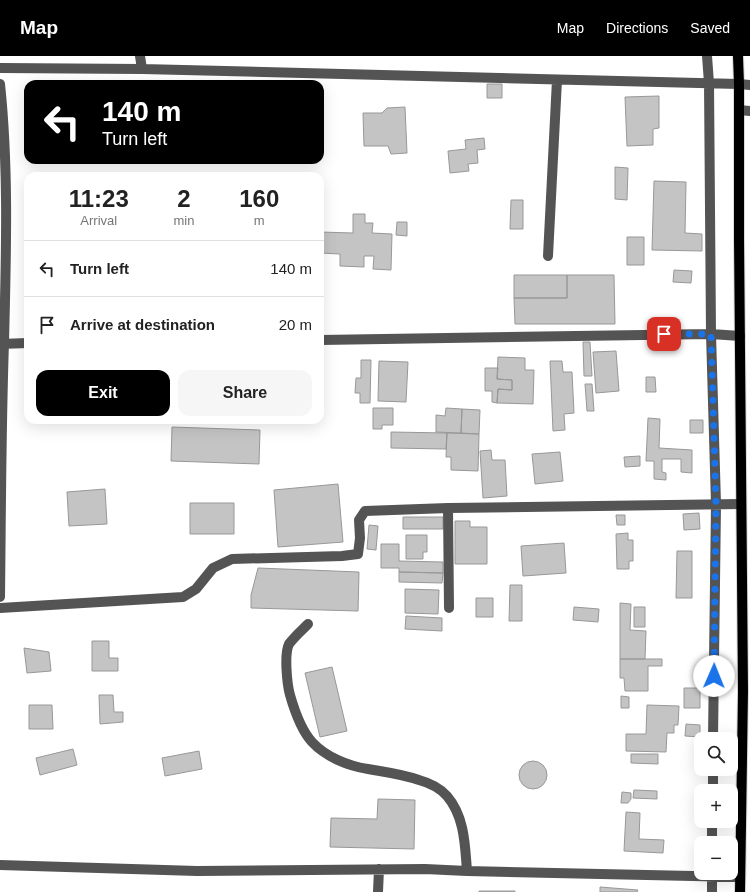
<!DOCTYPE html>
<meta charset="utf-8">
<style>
:root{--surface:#fff;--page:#f6f6f6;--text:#222;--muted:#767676;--line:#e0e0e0;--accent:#000}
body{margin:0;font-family:Arial,sans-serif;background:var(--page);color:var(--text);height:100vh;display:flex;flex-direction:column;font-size:15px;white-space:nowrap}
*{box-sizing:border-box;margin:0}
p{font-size:13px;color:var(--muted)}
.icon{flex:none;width:22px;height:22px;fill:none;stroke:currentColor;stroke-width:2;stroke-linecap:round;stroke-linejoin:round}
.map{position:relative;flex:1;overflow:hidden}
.panel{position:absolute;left:24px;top:116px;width:300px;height:252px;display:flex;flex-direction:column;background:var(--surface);border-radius:12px;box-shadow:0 4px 16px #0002}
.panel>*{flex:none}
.guide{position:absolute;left:24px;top:24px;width:300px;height:84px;border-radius:12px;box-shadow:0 4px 16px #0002;background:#000;color:#fff;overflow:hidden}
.controls{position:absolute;left:694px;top:676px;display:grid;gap:8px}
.controls a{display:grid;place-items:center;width:44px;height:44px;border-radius:8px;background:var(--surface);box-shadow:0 4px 16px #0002;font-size:20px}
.pin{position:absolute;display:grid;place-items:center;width:34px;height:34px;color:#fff;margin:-17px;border-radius:8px;box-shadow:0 2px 6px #0006}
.me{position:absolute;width:44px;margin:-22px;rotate:1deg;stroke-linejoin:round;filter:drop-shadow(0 0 3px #0008)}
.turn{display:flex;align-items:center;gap:14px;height:84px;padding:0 12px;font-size:18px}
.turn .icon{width:52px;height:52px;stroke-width:2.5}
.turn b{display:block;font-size:28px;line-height:34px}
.eta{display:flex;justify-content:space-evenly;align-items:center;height:68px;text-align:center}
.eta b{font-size:24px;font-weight:700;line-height:28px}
.button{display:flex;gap:8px;margin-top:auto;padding:8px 12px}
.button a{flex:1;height:46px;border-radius:12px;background:var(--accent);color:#fff;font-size:16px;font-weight:700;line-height:46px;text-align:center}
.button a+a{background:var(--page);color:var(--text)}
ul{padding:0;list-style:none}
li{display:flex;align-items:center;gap:12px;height:56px;padding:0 12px;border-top:1px solid var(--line)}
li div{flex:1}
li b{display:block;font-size:15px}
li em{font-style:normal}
header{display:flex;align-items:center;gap:24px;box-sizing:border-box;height:56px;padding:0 20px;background:var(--accent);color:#fff}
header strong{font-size:19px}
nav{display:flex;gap:22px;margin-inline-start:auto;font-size:14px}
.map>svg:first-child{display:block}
.building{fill:#c4c4c4;stroke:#989898}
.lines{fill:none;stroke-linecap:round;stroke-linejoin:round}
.major-casing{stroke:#dbdbdb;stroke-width:12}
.minor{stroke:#545454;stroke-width:10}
.major{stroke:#000;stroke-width:10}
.route{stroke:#1a73e8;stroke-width:7;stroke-dasharray:0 12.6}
</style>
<header>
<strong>Map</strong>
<nav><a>Map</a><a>Directions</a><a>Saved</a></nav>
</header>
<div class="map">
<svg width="750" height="836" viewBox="0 0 750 836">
<rect width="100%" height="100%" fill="#fff"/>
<!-- building -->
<path class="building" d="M487,28H502V42H487Z
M659,40V72L653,73V89L627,90L625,41Z
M405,51L407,97L391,98L388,90H364L363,57H382L387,52Z
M484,82L485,93L477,94L478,107L468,108L469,115L450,117L448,95L466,93L465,84Z
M615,111L628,112L627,144L615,143Z
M654,125L686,126L685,177L702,178V195L652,194Z
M511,144H523V173H510Z
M353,158H365V167H373L372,177L392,178L391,214L373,213L374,200H364V211L340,210V198L320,197V176L353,177Z
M397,166H407V180L396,179Z
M627,181H644V209H627Z
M674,214L692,215L691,227L673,226Z
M514,219H567V242H514Z
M567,219H614L615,268H515L514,242H567Z
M583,286H590L592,320H584Z
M616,295L619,335L596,337L593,296Z
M498,301L525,302V314H534L533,348L497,347L498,333L512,334V324L497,323Z
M361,304H371L370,347H360V337H355L356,322H361Z
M379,305L408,306L406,346L378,345Z
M550,305H562L563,316H572L574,357L564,358L565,374L553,375Z
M485,312H498L497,323L512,324V334L498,333L497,347L492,346V335H485Z
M646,321H655L656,336H646Z
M585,328H592L594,355H587Z
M373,352H393V369H382V373H373Z
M446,352L462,353L461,377L436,376V359L445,360Z
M462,353L480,354L479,378L461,377Z
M648,362L660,363L659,392L692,394V417L681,416V403H662V416L666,417V424L654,423V405H646Z
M690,364H703V377H690Z
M172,371L260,374L259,408L171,405Z
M391,376L447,377L446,393L391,392Z
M447,377L479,378L478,415L451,414V401H446Z
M491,394L492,404H505L507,440L483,442L480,395Z
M560,396L563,425L535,428L532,398Z
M640,400V410L625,411L624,401Z
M338,428L343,486L278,491L274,434Z
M105,433L107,468L69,470L67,436Z
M190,447H234V478H190Z
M699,457L700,473L684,474L683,458Z
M616,459H625V469H617Z
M403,461H443V473H403Z
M455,465H470V471H487V508H455Z
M369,469L378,470L376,494L367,493Z
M628,477V484H633V505H629V513H617L616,478Z
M406,479H427V496H423V503H406Z
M564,487L566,517L523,520L521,490Z
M381,488H399V505L443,506V517L399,516V512H381Z
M677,495H692V542H676Z
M258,512L359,516L358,555L251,552V539Z
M399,516L443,517L442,527L399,526Z
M510,529H522V565H509Z
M405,533L439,534L438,558L405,557Z
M476,542H493V561H476Z
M620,547L631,548L630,574L646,575L645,603H620Z
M574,551L599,553L598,566L573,564Z
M634,551H645V571H634Z
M406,560L442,562V575L405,573Z
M92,585H109V602H118V615H92Z
M24,592L49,596L51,615L27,617Z
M620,603H662V610H648V635H625L624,622H620Z
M332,611L347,675L320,681L305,617Z
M684,632H700V652H684Z
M99,639H113L114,656H123V666L100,668Z
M621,640L629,641V652H621Z
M29,649H52L53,673H29Z
M647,649L679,650L678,669H674V677H667L666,696L626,695V678H646Z
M686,668L700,669V681L685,680Z
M73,693L77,709L40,719L36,702Z
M199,695L202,713L165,720L162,702Z
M631,698H658V708L631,707Z
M519 719a14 14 0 1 1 28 0a14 14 0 1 1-28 0Z
M634,734L657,735V743L633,742Z
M622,736L631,737V743L628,747H621Z
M378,743L415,744L414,793L330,791L331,762L377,763Z
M626,756L640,757L639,783L664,784L663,797L624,795Z
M600,831L638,834L637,836H600Z
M479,835H515V836H479Z"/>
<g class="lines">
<!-- major casing -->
<g class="major-casing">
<path id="major" d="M738,0L739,28V182L743,635L740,836"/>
</g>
<!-- minor -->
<path class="minor" d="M140,0L142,13
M707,0L709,27L711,278L716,448L713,683
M0,12L142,13L739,28L750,29
M0,28C9,114 6,201 4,287C1,372 1,456 0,541
M739,54L750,55
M548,200L557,24
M320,284L711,278L740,280
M0,288L28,287
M448,452L449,552
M0,552L183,541L196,533L213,512L232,503L342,500L358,498L360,482L359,464L365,455L448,452L741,448
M308,568C302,574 294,581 289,588C284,598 287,628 290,639C294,653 302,675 312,686C326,701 348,710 368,713C385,716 402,718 419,724C430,727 439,731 447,740C465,761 465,790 467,815
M713,735V713
M712,787V765
M0,809L197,815L425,813L467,815L739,821
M378,836L379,813
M712,836V817"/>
<!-- major -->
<use href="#major" class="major"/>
</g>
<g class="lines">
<!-- route -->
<path class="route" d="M664,278H711L716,448L714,620"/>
</g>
</svg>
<div class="controls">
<a><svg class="icon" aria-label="search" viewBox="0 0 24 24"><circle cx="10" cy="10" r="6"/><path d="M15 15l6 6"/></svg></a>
<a>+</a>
<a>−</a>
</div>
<div class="pin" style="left:664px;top:278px;background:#d93025"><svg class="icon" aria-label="arrive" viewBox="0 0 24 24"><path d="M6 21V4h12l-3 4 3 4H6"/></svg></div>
<svg class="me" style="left:714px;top:620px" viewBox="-20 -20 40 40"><circle r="19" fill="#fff"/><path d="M0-13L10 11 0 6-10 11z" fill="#1a73e8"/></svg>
<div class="guide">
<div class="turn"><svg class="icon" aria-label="left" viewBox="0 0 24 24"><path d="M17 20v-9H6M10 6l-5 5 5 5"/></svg><div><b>140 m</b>Turn left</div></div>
</div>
<section class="panel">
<div class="eta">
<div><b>11:23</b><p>Arrival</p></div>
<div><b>2</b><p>min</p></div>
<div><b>160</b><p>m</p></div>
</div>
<ul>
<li><svg class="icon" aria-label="left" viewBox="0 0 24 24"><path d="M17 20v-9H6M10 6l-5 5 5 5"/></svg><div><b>Turn left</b></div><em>140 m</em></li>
<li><svg class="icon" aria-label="arrive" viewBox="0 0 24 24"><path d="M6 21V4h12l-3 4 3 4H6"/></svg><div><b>Arrive at destination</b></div><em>20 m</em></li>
</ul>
<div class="button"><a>Exit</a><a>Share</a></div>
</section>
</div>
